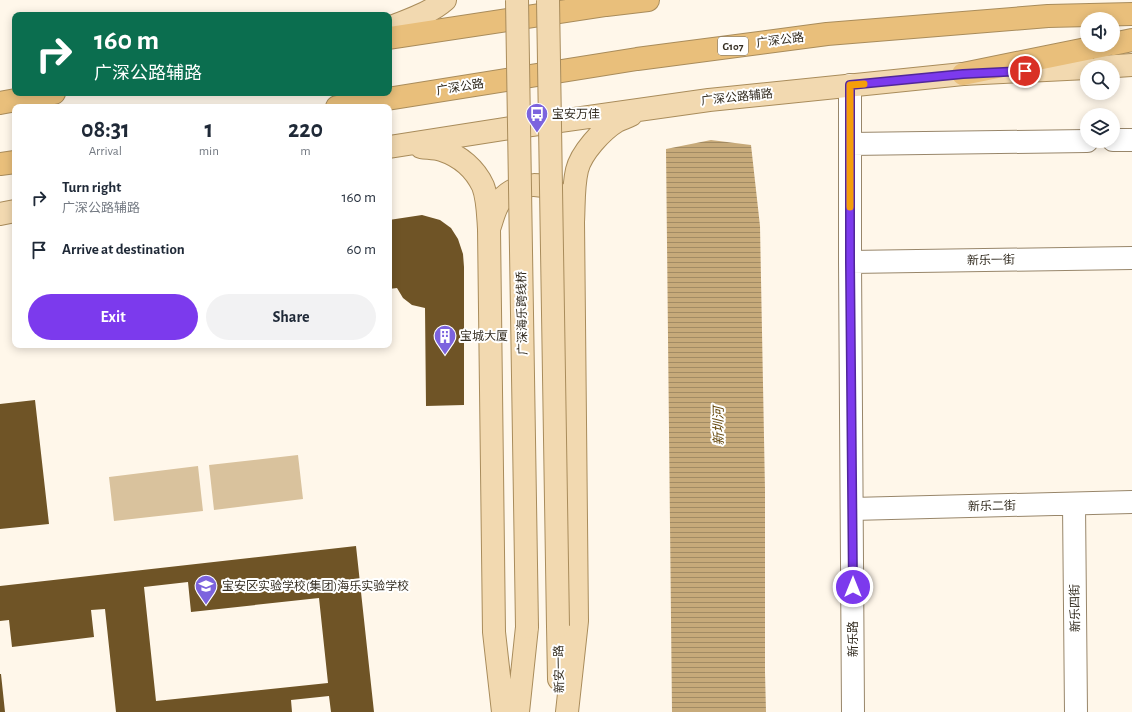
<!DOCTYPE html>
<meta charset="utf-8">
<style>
:root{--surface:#fff;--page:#f2f2f3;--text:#1f2937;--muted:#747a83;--accent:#7c3aed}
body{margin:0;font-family:"Alegreya Sans","Noto Sans SC",sans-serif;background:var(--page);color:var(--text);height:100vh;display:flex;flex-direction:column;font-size:15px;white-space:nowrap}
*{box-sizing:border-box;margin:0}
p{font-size:13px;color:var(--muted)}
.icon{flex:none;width:22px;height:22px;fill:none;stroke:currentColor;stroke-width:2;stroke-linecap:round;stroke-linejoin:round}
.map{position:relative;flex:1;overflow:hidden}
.side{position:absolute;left:12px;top:104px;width:380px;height:244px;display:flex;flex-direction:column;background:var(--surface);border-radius:8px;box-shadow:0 2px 10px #0003}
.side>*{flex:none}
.hud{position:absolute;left:12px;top:12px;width:380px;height:84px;border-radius:8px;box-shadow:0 2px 10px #0003;background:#0b6e4f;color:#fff;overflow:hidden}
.buttons{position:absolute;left:1080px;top:12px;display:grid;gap:8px}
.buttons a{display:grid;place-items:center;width:40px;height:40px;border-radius:50%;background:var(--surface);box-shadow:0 2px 10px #0003;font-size:20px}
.pin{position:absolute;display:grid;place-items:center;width:34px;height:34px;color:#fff;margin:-17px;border:2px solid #fff;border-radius:50%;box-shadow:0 1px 4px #0007}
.me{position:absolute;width:44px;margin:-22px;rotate:0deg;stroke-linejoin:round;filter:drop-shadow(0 0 3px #0008)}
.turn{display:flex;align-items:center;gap:14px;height:84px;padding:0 16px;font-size:18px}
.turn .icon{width:52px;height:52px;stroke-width:2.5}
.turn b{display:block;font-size:28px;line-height:34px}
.eta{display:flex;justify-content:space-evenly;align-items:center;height:68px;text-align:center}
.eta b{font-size:24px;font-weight:700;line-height:28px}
.action{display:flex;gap:8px;margin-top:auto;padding:8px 16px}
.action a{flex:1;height:46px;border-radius:24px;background:var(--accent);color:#fff;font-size:16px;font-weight:700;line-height:46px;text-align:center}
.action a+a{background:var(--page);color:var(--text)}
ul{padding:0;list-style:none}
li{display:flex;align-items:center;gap:12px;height:52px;padding:0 16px}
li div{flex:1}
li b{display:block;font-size:15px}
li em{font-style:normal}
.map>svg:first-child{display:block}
.park{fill:#d9c29d}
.water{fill:url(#water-rules)}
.building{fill:#6f5426;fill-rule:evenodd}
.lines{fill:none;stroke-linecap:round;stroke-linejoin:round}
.minor-casing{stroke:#98866a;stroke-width:24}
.major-casing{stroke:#a98c5b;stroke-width:24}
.highway-casing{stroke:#a98c5b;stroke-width:24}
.minor{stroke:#fff;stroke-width:22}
.major{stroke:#f2d9b0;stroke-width:22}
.highway{stroke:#e9bf7b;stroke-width:22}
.major-bridge-casing{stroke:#a98c5b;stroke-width:24;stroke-linecap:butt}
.major-bridge{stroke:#f2d9b0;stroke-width:22}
.route-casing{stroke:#51269a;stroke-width:10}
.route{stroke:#7c3aed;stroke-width:7}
.slow{stroke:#f59e0b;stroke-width:7}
.labels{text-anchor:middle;stroke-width:4;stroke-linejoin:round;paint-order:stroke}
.shield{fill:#fff;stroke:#706b63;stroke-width:1}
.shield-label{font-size:11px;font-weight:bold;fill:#332c20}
.street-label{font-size:12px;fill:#332c20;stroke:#fff}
.poi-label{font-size:12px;fill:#332c20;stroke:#fff;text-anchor:start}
.water-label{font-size:13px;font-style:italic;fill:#65470b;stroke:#fff}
</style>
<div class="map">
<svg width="1132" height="712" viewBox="0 0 1132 712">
<defs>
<pattern id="water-rules" width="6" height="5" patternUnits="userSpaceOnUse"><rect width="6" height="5" fill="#c7aa7a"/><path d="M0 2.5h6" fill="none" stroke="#a28b64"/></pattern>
</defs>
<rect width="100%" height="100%" fill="#fff7ea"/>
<!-- park -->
<path class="park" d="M298,455L303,499L214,510L209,465Z
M198,466L203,511L114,521L109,477Z"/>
<!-- water -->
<path class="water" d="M711,140L751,145L760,226L765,490V672L766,712H672L666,149Z"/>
<!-- building -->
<path class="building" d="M422,215L440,220L451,228L458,239L463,254L464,267V405L426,406L425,308L412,305L403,298L397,288L389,289V220Z
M35,400L49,524L0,529V404Z
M356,546L374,712H331L329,696L291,700L292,712H116L105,609L91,610L94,637L12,647L9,620L0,621V586ZM188,582L191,612L319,598L328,683L156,701L144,587Z
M0,674H1L5,712H0Z"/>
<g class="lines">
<!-- minor casing -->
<g class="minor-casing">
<path id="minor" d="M850,85V262L853,712
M1113,140H1132
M850,144L1087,141
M850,262L1132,258
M1074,504L1076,712
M852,509L1132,502"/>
</g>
<!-- major casing -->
<g class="major-casing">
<path id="major" d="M389,28C408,20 429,14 445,0
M1101,67L1132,65
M389,147L504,129L709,100L963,74L1087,68
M421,147C428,148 436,148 442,150C460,156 475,169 483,186C488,199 488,215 489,229L494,632L503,712
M0,214L15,211
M490,226C493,217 495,207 501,200C517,181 550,179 564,201
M558,626L559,679
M518,712L527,627
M567,712L577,621L573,222C574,205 573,187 577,170C581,153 602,130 617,121C621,119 627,117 631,115"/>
</g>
<!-- highway casing -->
<g class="highway-casing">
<path id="highway" d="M389,38L606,5L648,0
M1113,44L1132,40
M963,74L1106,45
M0,103L54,93
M337,107L637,59L827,34L1048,16L1132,14
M0,164L15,162"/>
</g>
<!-- minor -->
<use href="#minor" class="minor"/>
<!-- major -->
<use href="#major" class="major"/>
<!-- highway -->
<use href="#highway" class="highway"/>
<!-- major-bridge casing -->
<g class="major-bridge-casing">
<path id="major-bridge" d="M517,0L527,627
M548,0L558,626"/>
</g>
<!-- major-bridge -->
<use href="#major-bridge" class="major-bridge"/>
</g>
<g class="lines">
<!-- route casing -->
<g class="route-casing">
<path id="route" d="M853,587L850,262V85L963,74L1025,71"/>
</g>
<!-- route -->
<use href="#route" class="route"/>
<!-- slow -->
<path class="slow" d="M850,207V85L864,84"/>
</g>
<!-- icons -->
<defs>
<g id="bus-pin" transform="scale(1.15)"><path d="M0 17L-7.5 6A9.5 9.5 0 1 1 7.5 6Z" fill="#7c63de" stroke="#fff"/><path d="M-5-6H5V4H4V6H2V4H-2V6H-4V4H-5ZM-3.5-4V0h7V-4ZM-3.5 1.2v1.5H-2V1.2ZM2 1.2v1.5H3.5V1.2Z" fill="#fff"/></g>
<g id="building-pin" transform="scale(1.15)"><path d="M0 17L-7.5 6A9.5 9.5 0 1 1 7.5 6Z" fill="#7c63de" stroke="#fff"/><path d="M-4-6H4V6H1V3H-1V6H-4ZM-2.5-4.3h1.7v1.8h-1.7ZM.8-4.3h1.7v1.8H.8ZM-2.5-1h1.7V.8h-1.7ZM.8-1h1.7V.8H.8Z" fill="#fff"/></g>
<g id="school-pin" transform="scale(1.15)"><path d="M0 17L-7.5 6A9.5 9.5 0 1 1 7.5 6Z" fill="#7c63de" stroke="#fff"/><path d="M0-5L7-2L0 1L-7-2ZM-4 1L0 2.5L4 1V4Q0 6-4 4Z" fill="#fff"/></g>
</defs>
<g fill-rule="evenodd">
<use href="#bus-pin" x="537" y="114"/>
<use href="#building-pin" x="445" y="336"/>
<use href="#school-pin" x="206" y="586"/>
</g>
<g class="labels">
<!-- shield labels -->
<rect class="shield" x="718" y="37" width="30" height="18" rx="3"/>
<g class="shield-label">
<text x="733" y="50">G107</text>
</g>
<!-- street labels -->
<g class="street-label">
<text transform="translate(780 40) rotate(-7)" y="4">广深公路</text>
<text transform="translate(460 87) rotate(-9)" y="4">广深公路</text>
<text transform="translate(737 97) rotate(-6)" y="4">广深公路辅路</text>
<text transform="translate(991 260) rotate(-1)" y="4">新乐一街</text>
<text transform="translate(522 313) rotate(-91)" y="4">广深海乐跨线桥</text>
<text transform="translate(992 506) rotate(-1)" y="4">新乐二街</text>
<text transform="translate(1075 608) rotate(-91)" y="4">新乐四街</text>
<text transform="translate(853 639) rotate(-90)" y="4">新乐路</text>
<text transform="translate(559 669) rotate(-91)" y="4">新安一路</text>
</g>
<!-- poi labels -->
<g class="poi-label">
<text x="552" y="118">宝安万佳</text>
<text x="460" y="340">宝城大厦</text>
<text x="222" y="590">宝安区实验学校(集团)海乐实验学校</text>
</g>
<!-- water labels -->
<g class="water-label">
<text transform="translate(718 426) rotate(-91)" y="5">新圳河</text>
</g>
</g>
</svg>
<div class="buttons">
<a><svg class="icon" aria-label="sound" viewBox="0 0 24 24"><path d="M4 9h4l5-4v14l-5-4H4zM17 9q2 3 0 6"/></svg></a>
<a><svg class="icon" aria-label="search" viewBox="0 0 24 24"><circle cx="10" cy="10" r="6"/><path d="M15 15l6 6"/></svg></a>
<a><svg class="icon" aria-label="layers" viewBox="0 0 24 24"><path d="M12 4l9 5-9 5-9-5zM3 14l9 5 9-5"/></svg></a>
</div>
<div class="pin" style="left:1025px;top:71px;background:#d93025"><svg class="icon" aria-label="arrive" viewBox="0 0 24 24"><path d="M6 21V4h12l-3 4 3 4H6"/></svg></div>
<svg class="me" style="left:853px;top:587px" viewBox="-20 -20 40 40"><circle r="17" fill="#7c3aed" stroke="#fff" stroke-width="3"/><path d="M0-11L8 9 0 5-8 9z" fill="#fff"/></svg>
<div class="hud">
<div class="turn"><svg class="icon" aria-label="right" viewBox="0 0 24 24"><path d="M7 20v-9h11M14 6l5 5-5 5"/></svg><div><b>160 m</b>广深公路辅路</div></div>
</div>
<section class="side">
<div class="eta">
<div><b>08:31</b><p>Arrival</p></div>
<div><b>1</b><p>min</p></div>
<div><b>220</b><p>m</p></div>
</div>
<ul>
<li><svg class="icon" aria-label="right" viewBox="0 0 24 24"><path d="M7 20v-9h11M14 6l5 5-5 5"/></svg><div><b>Turn right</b><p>广深公路辅路</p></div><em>160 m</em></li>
<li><svg class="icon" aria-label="arrive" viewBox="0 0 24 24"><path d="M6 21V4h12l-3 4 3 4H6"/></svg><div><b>Arrive at destination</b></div><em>60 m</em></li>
</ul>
<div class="action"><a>Exit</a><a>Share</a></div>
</section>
</div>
